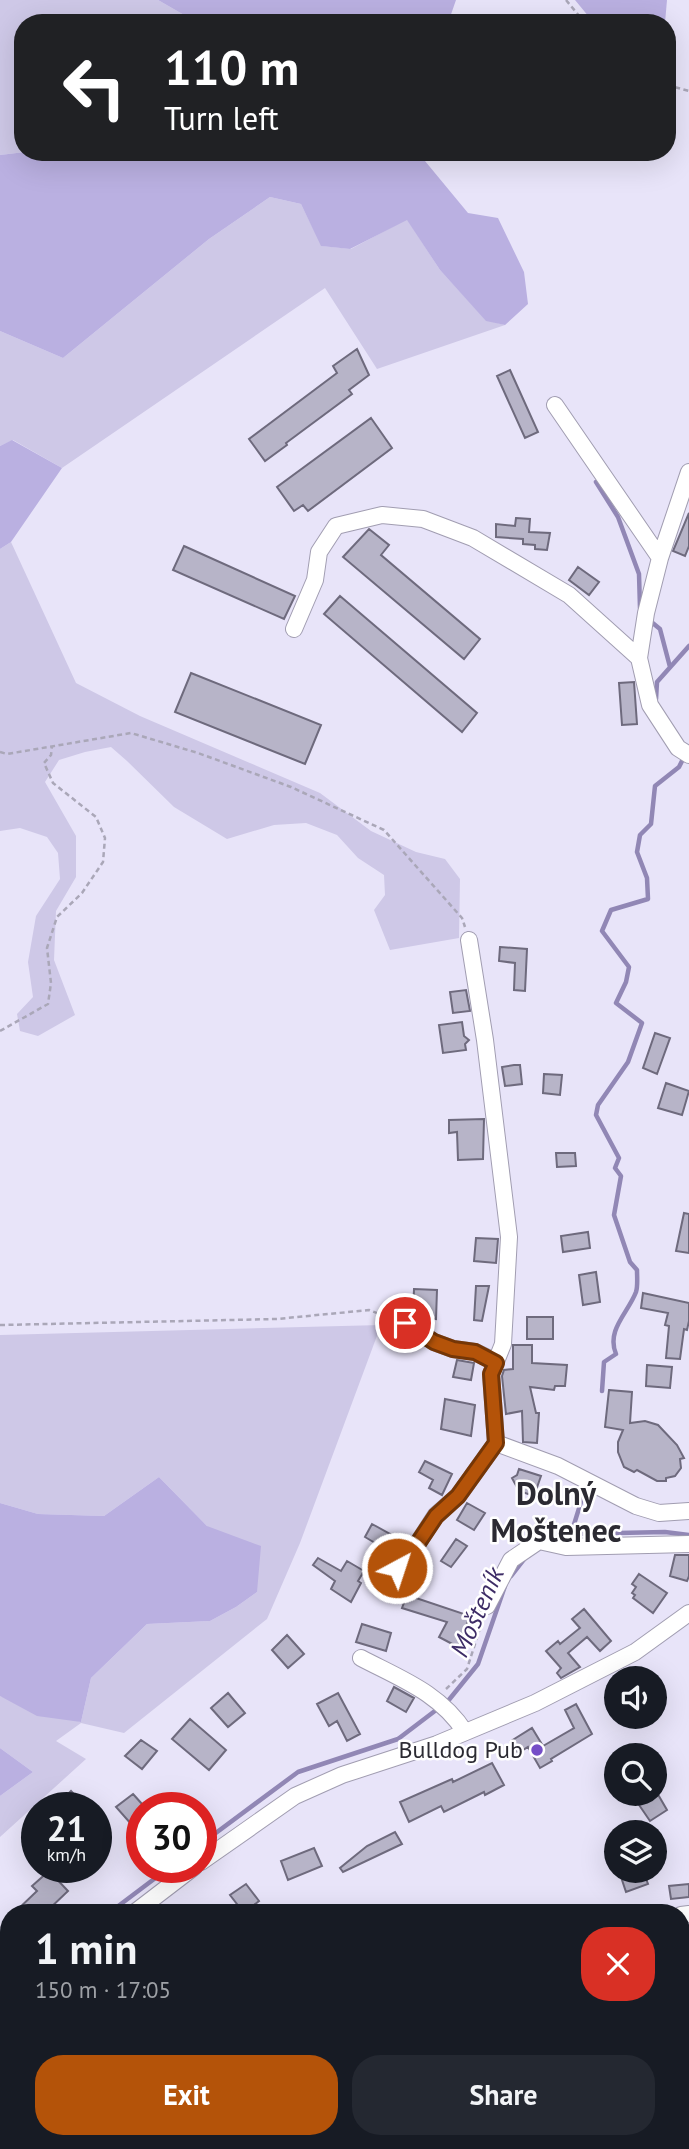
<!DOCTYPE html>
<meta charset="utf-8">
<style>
:root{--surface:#171b24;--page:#242831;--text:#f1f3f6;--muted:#9ea1a6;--accent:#b45309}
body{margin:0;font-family:"PT Sans",sans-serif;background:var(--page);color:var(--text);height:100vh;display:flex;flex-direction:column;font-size:26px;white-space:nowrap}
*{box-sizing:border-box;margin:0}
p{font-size:23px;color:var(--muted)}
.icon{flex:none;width:38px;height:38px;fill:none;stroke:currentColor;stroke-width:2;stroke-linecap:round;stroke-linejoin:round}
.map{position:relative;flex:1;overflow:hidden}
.details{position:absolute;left:0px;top:1904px;width:690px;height:245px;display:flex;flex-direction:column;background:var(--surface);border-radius:28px 28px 0 0;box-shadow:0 7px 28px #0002}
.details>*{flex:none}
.guide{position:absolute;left:14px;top:14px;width:662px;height:147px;border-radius:28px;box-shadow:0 7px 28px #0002;background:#202124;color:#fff;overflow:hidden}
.controls{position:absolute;left:604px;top:1666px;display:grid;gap:14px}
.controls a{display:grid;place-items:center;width:63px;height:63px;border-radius:50%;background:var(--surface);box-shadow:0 7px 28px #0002;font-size:35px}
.speed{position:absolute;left:21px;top:1792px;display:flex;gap:14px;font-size:35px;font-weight:700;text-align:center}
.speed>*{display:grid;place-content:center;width:91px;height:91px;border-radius:50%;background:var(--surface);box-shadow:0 7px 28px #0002;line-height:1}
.speed small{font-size:18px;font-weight:400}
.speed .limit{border:10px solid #d22;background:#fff;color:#111}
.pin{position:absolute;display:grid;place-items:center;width:60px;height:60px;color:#fff;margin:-30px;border:4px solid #fff;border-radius:50%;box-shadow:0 2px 7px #0007}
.me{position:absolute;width:77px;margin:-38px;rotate:40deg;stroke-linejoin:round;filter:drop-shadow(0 0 5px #0008)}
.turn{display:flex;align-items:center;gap:24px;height:147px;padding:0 35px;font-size:32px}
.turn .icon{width:91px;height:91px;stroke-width:2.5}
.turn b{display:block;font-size:49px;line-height:60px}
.round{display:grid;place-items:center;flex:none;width:74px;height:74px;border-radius:28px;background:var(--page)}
.head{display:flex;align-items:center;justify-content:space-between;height:119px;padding:0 35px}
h1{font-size:42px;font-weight:700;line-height:52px}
.cta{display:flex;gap:14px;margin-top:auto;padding:14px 35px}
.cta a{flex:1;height:80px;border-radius:28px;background:var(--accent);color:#fff;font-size:28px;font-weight:700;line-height:80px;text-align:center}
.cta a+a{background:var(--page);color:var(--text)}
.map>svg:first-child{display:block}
.green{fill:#cec8e7}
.forest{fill:#bab0e1}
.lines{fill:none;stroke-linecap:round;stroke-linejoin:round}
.stream{stroke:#9187b5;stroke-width:4.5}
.building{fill:#b7b4c8;stroke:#6e6a7d;stroke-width:2}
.minor-casing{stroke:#a19db1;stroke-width:18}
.path{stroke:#aaa7b8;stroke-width:2.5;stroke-dasharray:5 3.5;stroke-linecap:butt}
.minor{stroke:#fff;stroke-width:16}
.route-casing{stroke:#753606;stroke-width:18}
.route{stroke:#b45309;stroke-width:12}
.poi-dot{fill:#754ec7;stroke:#fff;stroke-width:2.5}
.labels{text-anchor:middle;stroke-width:5;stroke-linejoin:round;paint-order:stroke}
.poi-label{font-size:24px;fill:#2b2a32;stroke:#fff;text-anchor:end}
.water-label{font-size:26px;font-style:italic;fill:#3d2c66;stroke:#fff}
.district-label{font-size:32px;font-weight:bold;fill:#2b2a32;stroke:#fff}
</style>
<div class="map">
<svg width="689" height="2149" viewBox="0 0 689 2149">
<rect width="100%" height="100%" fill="#e8e4f9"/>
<!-- green -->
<path class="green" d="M0,0H158L198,23H23V152H25L0,155Z
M270,197L301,204L322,246L351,249L407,219L440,270L486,320L505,325L377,369L325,288L62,468L13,440L0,446V331L63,358L209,239Z
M11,542L76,683L140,716L320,793L371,831L416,852L445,859L460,879L459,938L390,950L374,910L385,895L384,875L358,858L337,835L306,823L274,825L227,839L174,807L127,761L111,747L85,752L59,760L45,782L76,836V877L56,911L54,960L75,1015L38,1036L20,1031L17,1014L33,997L28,962L36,916L60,879L58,853L47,837L20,828L0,831V549Z
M381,1325L300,1543L267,1619L124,1733L81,1723L56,1741L86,1759L0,1837V1796L33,1772L0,1748V1696L81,1722L91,1678L147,1624L210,1621L236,1607L257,1592L207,1526L159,1477L104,1516L38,1514L0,1503V1335Z"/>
<!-- forest -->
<path class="forest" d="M158,0H456L448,23H198Z
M575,0H667L665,23H594Z
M25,152H425V161L468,213L498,218L524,272L528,304L505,325L486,321L440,270L407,220L350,249L321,246L301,204L270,197L209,239L63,358L0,331V155Z
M12,440L62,468L11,542L0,549V446Z
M159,1477L207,1526L261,1546L257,1592L236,1607L210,1621L147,1624L91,1678L81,1722L37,1716L0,1696V1503L38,1514L104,1516Z
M0,1748L33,1772L0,1796Z"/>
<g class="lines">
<!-- stream -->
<path class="stream" d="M596,482L618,517L639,574L640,608
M649,620L660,629L670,667
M656,699L657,682L689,646
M602,1391L604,1362L616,1354C606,1330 628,1313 636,1292C638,1286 637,1277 637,1270L630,1262L614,1215L621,1176L615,1168L619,1158L596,1115L598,1105L628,1062L642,1023L616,1003L626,982L629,967L602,931L611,910L648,899L647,878L637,852L640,835L651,824L655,786L679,767L683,759L681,756
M571,1534L665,1532L689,1535
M557,1540L571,1534L586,1486
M511,1576L525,1558
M201,1844L298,1772L398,1739L448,1701L478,1664L505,1586
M109,1913L170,1867
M0,1975L9,1973"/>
</g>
<!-- building -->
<path class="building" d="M357,349L369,375L349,390L352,394L286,443L287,445L265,461L249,439L337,373L333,366Z
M510,370L538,432L525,438L497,376Z
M371,418L392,448L308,511L303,505L294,511L277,487Z
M689,513V546L685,556L673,551Z
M516,518L530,519L529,532L550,533L547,550L535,549V545L523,544V539L496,537V524L515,526Z
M369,529L389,545L381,555L480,639L464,659L343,557Z
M184,546L295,596L284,619L173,570Z
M578,567L599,582L589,595L569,580Z
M340,596L477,713L462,732L324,614Z
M191,673L321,725L305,764L175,712Z
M634,682L637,724L622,725L619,683Z
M500,947L527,949L525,991L514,990L515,963L499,961Z
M466,990L470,1011L453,1013L450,992Z
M462,1022L464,1036L469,1040L465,1044L466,1050L443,1053L439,1025Z
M655,1033L670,1038L657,1074L643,1068Z
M514,1065H520L522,1084L505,1086L502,1067Z
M544,1074L562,1075L560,1095L543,1093Z
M666,1083L689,1091L682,1115L658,1108Z
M484,1119L483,1159L458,1160L457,1132L449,1133V1120Z
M556,1153H575L576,1166L557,1167Z
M684,1213L689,1214V1253L676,1251Z
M588,1232L590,1248L563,1252L561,1236Z
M476,1238L498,1239L496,1263L474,1261Z
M596,1272L600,1302L583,1305L579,1275Z
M476,1286H489L482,1321L474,1320Z
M414,1289L437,1290L436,1319L413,1316Z
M643,1293L689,1303V1321L687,1330L684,1329L680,1359L666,1358L669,1326L665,1325L668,1313L641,1308Z
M527,1317H553V1339H527Z
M513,1345H532V1363L567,1365L565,1386H555L554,1390L530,1387L536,1413H539L537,1443L523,1442L522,1411L506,1414L502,1376L504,1370L513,1369Z
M457,1360L474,1363L471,1380L453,1377Z
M647,1365L672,1367L670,1388L646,1386Z
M609,1390L632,1392L630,1423L645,1421L658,1425L677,1445L684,1458L680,1459L681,1468L675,1476L666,1478V1481H657L637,1470L634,1472L624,1467L618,1452V1442L623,1430L605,1427Z
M445,1399L475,1405L471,1436L441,1429Z
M425,1461L452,1474L442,1495L429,1488L433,1480L419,1472Z
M519,1469L541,1476L534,1496L519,1491L512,1478L517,1475Z
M467,1503L485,1513L474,1530L457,1520Z
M372,1524L399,1539L392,1553L365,1537Z
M456,1539L467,1546L451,1567L441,1561Z
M675,1555H689V1576L687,1581L670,1576Z
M318,1558L341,1571L347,1561L364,1571L358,1581L361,1583L351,1602L331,1589L335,1581L313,1565Z
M639,1574L667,1593L653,1613L633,1598L635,1595L632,1593L636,1587L632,1584Z
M407,1595L470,1616L458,1647L439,1637L447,1622L402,1608Z
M584,1609L611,1641L600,1651L587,1637L568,1653L580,1667L561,1678L557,1673L561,1668L546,1651L558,1641L560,1644L580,1628L572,1619Z
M362,1624L391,1633L386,1651L356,1642Z
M287,1635L304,1654L288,1668L272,1650Z
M394,1687L414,1698L406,1712L387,1701Z
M228,1693L245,1713L228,1727L211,1708Z
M338,1693L360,1734L347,1741L337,1721L329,1726L317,1704Z
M576,1704L592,1734L551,1759L552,1761L540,1768L528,1747L518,1753L511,1741L532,1728L543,1746L574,1728L565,1710Z
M190,1719L226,1750L209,1770L172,1739Z
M141,1740L157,1751L142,1769L125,1756Z
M492,1763L504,1785L485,1795L484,1792L444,1812L441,1806L409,1822L400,1802L452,1779L453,1782Z
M71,1791L87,1808H54Z
M656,1791L667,1810L650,1821L637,1802L654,1794Z
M133,1794L142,1804V1816L132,1825L116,1807Z
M395,1832L402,1844L343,1872L340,1868L367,1846Z
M314,1848L322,1866L288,1880L281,1861Z
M49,1871L68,1891L45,1913H14L37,1891L32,1886Z
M619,1871H643L648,1884L626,1892Z
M246,1884L259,1901L244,1913L230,1895Z
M689,1884V1897L671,1899L669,1886Z"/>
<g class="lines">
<!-- minor casing -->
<g class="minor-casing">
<path id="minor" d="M555,405L660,558
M689,472L660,558L646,613L639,658L650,705L678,748L689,755
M294,629L315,580L319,552L336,526L382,515L423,519L473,538L569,595L639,658
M405,1323L434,1342L453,1349L475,1352L496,1362
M496,1443L558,1466L636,1506L659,1513L689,1511
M382,1584L412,1552L436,1515L458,1496L496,1443L491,1374L503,1344L509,1237L485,1040L469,940
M487,1606L511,1560L539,1541L566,1547L689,1544
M361,1658C401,1679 440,1693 465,1732
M201,1862L295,1796L342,1775L437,1744L535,1703L635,1652L689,1613
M134,1913L194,1867
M681,1915L689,1914
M0,2030L9,2022
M423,2140L440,2149
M272,2149L281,2140"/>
</g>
<!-- path -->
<path class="path" d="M566,0L585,23
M667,85L689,91
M0,752L7,754L131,733L198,753L291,787L384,830L462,918L465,927
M0,1031L48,1004L51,983L47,948L57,917L82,893L103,862L105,838L96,817L53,783L44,763L51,755L52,746
M0,1325L277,1319L369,1310L390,1318
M446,1689L467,1669L483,1619"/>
<!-- minor -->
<use href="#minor" class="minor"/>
</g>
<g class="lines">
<!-- route casing -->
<g class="route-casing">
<path id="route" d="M397,1568L412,1552L436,1516L458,1496L496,1443L491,1374L496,1363L475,1352L453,1349L434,1342L405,1323"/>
</g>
<!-- route -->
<use href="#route" class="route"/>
</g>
<!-- markers -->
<circle class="poi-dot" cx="537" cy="1750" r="7"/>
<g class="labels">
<!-- poi labels -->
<g class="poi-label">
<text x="523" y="1758">Bulldog Pub</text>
</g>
<!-- water labels -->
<g class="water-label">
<text transform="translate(477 1612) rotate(-66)" y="9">Mošteník</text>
</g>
<!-- district labels -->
<g class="district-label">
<text x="556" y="1505">Dolný<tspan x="556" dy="37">Moštenec</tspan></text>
</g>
</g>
</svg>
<div class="controls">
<a><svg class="icon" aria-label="sound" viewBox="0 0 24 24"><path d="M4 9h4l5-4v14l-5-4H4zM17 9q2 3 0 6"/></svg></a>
<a><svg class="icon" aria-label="search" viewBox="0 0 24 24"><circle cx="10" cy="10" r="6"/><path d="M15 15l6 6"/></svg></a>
<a><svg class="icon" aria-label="layers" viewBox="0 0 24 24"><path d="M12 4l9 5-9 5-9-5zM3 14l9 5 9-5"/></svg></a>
</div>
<div class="speed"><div>21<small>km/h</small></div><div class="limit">30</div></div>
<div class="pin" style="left:405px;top:1323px;background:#d93025"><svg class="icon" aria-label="arrive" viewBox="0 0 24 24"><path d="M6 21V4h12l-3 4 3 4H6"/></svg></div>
<svg class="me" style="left:397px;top:1568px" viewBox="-20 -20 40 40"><circle r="17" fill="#b45309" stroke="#fff" stroke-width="3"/><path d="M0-11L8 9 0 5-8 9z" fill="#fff"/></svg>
<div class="guide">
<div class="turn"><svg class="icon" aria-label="left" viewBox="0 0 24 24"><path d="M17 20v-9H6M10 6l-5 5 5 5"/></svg><div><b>110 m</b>Turn left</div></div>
</div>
<section class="details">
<div class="head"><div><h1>1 min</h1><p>150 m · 17:05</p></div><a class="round" style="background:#d93025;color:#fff"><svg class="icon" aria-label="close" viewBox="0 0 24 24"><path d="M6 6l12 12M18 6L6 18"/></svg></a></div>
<div class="cta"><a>Exit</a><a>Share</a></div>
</section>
</div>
